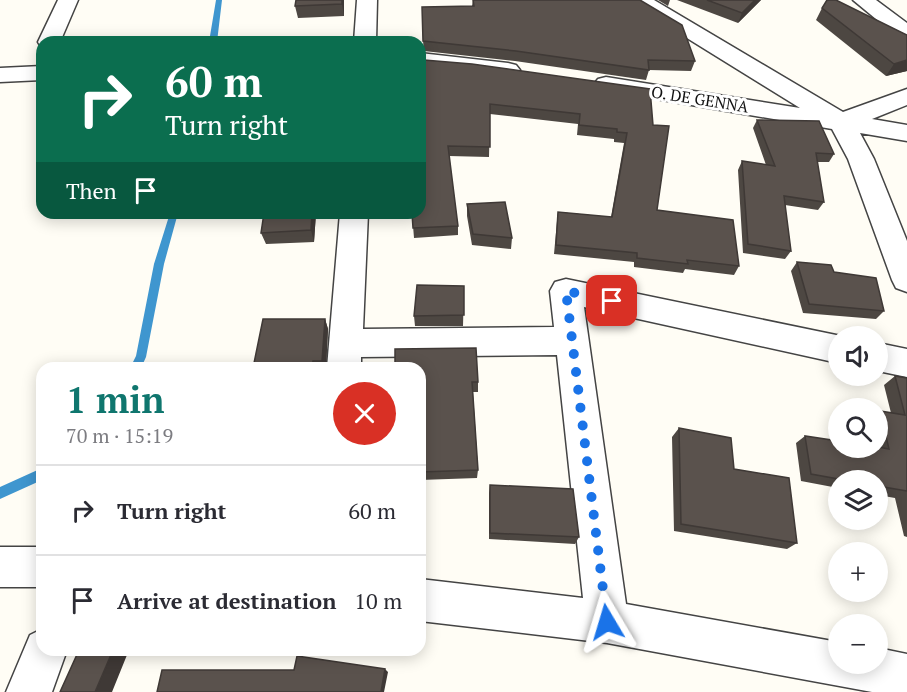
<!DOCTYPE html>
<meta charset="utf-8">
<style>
:root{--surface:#fff;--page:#f2f2f3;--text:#2b2b33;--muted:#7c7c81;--line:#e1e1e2;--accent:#0f766e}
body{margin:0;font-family:"PT Serif",serif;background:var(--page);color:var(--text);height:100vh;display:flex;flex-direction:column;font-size:22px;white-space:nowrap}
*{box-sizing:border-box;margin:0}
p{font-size:20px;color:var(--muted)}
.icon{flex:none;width:33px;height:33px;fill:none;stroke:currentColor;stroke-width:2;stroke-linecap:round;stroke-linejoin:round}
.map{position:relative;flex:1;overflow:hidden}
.drawer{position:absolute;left:36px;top:362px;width:390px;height:294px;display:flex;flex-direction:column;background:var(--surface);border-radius:18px;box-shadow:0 3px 15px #0003}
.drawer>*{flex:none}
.guide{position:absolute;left:36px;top:36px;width:390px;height:183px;border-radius:18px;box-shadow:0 3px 15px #0003;background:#0b6e4f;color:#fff;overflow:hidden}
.controls{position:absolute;left:828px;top:326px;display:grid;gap:12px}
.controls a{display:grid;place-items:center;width:60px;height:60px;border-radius:50%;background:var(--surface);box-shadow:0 3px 15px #0003;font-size:30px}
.pin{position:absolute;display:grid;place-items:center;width:51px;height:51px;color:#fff;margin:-26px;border-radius:12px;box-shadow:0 3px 9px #0006}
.me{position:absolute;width:66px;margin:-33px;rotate:353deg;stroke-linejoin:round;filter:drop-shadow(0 0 4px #0008)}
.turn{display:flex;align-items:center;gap:21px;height:126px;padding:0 30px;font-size:27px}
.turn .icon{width:78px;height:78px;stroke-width:2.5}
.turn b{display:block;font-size:42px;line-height:51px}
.then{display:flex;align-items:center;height:57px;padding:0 30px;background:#0003;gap:12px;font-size:22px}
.round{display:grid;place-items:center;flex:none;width:63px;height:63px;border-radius:32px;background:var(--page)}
.overview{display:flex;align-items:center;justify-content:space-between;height:102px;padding:0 30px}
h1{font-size:36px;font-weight:700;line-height:45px;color:var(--accent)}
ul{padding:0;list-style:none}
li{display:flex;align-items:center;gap:18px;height:90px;padding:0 30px;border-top:2px solid var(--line)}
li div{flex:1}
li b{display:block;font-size:22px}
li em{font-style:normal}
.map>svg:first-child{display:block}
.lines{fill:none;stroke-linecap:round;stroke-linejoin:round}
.stream{fill:#3f96cf;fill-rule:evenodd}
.minor-casing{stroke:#444;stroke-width:3}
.minor{fill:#fff;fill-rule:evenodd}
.wall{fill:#4d4742}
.shaded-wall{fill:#3f3936}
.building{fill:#5a524d;stroke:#3f3936;stroke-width:1.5}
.route{stroke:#1a73e8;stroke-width:10;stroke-dasharray:0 18}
.labels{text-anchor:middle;stroke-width:6;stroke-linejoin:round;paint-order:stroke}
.far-street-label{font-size:16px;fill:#111;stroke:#fff}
</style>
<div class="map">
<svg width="907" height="692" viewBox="0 0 907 692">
<rect width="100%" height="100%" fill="#fffdf5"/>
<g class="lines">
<!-- stream -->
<path class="stream" d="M216,0H222L217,42H209Z
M170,213H178L164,264L146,357L141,368H130L136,356L154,264Z
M42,468V480L0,499V487Z"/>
<!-- minor casing -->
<g class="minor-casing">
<path id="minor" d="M58,0H78L60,42H42L41,47L38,42Z
M357,0H377L376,42H354Z
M629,0H654L843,112L907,89V105L872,119L907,125V141L860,133L874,159L907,241V292L896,288L892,280L848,159L832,129L598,89L594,84L598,79L606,77L800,108L632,4Z
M853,0H876L907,23V40L899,38Z
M420,53L508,63L516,65L520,70L516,75L508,77L420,67Z
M42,66V80L0,82V68Z
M340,213H368L363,329L554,327L550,291L555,282L566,279L841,336H838V363L584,307L626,604L838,642V663H878V648L907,654V692H872L607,643L420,621V579L583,598L557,355L361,357V368H327Z
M878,343L907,349V377L878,371Z
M0,547H42V587H0Z
M42,629V650H67L52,692H6L30,635Z"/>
</g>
<!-- minor -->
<use href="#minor" class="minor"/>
</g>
<!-- wall -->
<path class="wall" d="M344,0V16L298,18L295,6Z
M473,0L695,61L691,71L649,70L646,80L515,61L424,51L423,41L472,6Z
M658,0H670L668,6Z
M677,0H761L738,23Z
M822,8L907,71L886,76L816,20Z
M420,66L650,89L657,210L739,266L734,275L685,269L683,273L634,267V262L554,254L557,221L558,212L611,217L624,143L614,142V139L577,135L578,124L490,114L489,157L449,156L458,226V235L414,238L412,213Z
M757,120L834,154L829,162H817L824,202L818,210L785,205L791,251L785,259L743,253L738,170L742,161L766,165L753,128Z
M467,204L512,238L511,249L472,245L467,216Z
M316,213L314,242L266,244L261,233Z
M797,262L834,272L884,311L876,319L803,313L791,271Z
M464,286L463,326H415L414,316Z
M325,319L328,329L326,368H253Z
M420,368L478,382V392H473L478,470L477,478L420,480Z
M895,376L907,378V537L904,536L895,498L878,495V480H838V488L801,481L796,443L805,436L878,447V413L880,411L891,413L884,385Z
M679,428L734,469L797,543L787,549L674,531L672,437Z
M490,485L579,537L575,544L489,539V493Z"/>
<!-- shaded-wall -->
<path class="shaded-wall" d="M342,0H344V16L342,4Z
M755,0H761L738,23L742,13Z
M907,60V71L886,76L894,64Z
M312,213H316L314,242L311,230Z
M325,319L328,329L326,368H324L322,361Z
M113,650H129L112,692H95Z
M385,669L388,672L384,692H381Z"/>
<!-- building -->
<path class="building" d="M296,0H342V4L295,6Z
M473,0H640L682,25L695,61L648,60L649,70L516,51L423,41L422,7L474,6Z
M707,0H755L742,13Z
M827,0H836L907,35V60L894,64L822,8Z
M424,60L472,64L650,89L653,125L669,126L657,210L733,220L739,266L687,260L688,264L637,258V253L556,245L558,212L612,217L627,133L617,132V129L579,125L580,114L490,104V147L448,146L458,226L413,228L412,213H420V66H424Z
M757,120L819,121L834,154L816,153L824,202L784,196L791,251L748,244L742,161L775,166Z
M505,202L512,238L473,234L467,204Z
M264,213H312L311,230L261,233Z
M797,262L831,265L834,272L876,278L884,311L809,304Z
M417,285L464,286V315L414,316Z
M263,319H325L322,361H313L312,368H253Z
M476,348L478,382H472L478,470L420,472V368H395V349Z
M895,376L907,378V491L878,486V480H844L811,474L805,436L838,441V447H878L889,449L880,411L905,415Z
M679,428L731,438L734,469L789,478L797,543L681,524Z
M490,485L573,489L579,537L490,533Z
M79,650H113L95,692H60Z
M297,656L385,669L381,692H157L162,670H294Z"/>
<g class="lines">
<!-- route -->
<path class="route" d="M607,622L566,291L612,301"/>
</g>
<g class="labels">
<!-- far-street labels -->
<g class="far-street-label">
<text transform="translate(700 99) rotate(9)" y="6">O. DE GENNA</text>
</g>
</g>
</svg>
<div class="controls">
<a><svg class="icon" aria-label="sound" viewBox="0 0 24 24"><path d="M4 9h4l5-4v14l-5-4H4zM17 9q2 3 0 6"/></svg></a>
<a><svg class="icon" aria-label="search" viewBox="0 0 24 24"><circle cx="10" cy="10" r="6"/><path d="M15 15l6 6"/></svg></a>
<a><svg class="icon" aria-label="layers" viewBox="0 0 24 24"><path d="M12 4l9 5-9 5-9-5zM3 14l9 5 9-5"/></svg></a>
<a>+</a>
<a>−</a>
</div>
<div class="pin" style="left:612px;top:301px;background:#d93025"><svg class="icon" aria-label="arrive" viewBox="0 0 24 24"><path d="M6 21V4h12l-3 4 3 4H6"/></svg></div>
<svg class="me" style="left:607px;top:622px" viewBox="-20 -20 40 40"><path d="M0-17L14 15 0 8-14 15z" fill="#1a73e8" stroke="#fff" stroke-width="4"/></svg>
<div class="guide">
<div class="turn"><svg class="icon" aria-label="right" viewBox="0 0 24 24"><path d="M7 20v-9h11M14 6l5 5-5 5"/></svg><div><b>60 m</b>Turn right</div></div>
<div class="then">Then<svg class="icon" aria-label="arrive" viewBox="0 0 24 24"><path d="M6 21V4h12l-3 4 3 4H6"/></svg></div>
</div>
<section class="drawer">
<div class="overview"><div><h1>1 min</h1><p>70 m · 15:19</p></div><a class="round" style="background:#d93025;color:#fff"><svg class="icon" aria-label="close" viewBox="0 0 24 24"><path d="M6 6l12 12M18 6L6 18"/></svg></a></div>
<ul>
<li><svg class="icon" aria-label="right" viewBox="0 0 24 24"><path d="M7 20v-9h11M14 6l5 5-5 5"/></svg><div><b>Turn right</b></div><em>60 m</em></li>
<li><svg class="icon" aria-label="arrive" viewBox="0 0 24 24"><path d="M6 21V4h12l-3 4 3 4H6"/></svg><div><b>Arrive at destination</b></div><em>10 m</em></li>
</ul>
</section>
</div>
